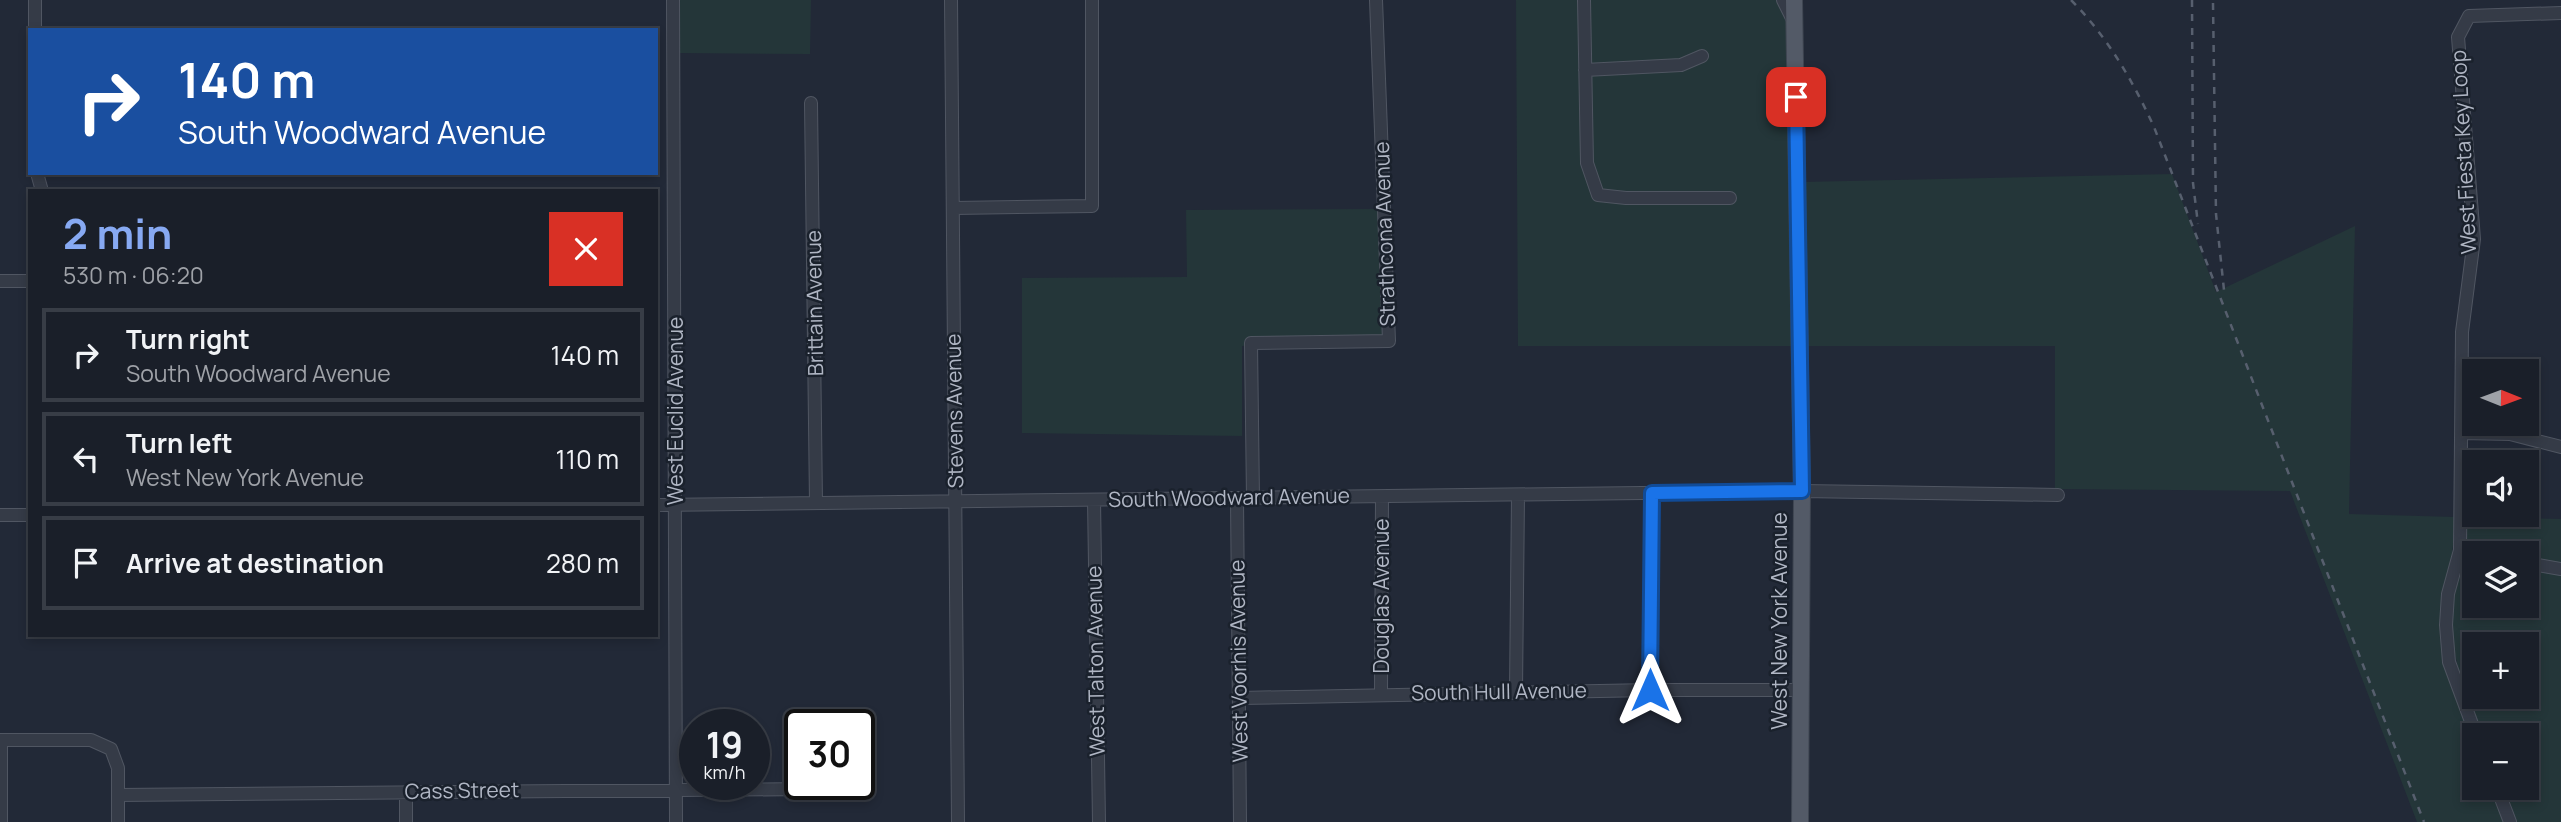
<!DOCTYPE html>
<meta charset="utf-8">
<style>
:root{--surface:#1a1f29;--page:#232731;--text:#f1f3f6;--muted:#9fa2a8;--line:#383d46;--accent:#87a9f2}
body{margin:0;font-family:Manrope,sans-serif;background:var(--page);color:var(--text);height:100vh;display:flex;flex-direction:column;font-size:26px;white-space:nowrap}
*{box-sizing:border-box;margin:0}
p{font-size:23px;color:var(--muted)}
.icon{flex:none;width:38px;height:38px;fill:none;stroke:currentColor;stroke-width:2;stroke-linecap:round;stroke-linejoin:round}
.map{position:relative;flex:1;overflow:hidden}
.drawer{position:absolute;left:28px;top:189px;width:630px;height:448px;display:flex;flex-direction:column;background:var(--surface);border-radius:0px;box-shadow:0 4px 10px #0003,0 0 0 2px var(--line)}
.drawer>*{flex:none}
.hud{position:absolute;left:28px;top:28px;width:630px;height:147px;border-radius:0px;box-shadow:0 4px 10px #0003,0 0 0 2px var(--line);background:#1a4fa0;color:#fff;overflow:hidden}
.needle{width:46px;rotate:91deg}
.fabs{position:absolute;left:2462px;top:359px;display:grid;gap:14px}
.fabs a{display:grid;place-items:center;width:77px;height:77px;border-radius:0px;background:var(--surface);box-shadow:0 4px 10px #0003,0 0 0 2px var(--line);font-size:35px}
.speed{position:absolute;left:679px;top:709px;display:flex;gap:14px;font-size:35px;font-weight:700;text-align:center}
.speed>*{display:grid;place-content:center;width:91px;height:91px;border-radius:50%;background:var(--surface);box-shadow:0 4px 10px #0003,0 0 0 2px var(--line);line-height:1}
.speed small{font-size:18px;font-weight:400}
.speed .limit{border:4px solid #111;border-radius:10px;background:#fff;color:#111}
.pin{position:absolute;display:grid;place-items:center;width:60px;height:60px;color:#fff;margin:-30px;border-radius:14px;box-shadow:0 4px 10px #0006}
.me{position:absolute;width:77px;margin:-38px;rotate:0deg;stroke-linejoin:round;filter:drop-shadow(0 0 5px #0008)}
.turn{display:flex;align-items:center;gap:24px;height:147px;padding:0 35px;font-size:32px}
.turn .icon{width:91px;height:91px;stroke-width:2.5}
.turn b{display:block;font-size:49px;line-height:60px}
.round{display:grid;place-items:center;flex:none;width:74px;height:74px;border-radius:0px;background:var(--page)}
.headline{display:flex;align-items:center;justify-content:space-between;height:119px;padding:0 35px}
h1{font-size:42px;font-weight:700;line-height:52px;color:var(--accent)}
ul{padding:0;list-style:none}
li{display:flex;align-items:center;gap:21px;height:94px;margin:0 14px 10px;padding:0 21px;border:4px solid var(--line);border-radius:0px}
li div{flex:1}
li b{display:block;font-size:26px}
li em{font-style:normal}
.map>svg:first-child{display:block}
.green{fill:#243639;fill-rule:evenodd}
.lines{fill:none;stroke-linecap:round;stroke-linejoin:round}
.minor-casing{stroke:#505662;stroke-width:14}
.major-casing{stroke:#3e4551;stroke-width:18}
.minor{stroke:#353b47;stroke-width:12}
.major{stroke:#535a67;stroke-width:16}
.rail{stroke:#575f6e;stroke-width:2.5;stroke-dasharray:7 7;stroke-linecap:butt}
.route-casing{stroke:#114b97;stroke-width:18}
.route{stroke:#1a73e8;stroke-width:12}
.labels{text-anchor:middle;stroke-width:5;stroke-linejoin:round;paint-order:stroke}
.street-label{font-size:21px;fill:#b0b6c4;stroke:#1a212c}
</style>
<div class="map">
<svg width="2561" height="822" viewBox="0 0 2561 822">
<rect width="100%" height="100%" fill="#222937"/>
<!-- green -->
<path class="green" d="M678,0H811L810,54L679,53Z
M1516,0H1777L1789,24L1794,346H1518Z
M2172,174L2216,292L2355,226L2349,514L2455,517L2444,663L2474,746V788H2491L2504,822H2417L2290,491L2055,489V346H1805L1802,182Z
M1378,209L1382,336L1242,346V436L1022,433V278L1187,277L1186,210Z
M2466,517L2561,519V564L2527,558V553H2500L2466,547Z
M2464,556L2474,558V606H2527V568L2561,574V822H2516L2502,788H2527V735H2482C2454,660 2441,636 2464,556ZM2474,644H2527V696H2474Z"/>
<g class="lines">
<!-- minor casing -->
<g class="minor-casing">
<path id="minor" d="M35,0V30
M673,0L676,822
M951,0L958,822
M1584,0L1587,163L1598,195L1626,198H1730
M1783,0L1794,22
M1585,70L1681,65L1702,56
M811,103L816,503
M37,173L42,191
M954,208L1092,206V0
M0,281H30
M2462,433L2510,434L2561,447
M1237,499L1240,822
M1253,499L1251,343L1389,341L1376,0
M1094,500L1099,822
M656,505L1802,491L2058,495
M0,515H30
M2460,550L2474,553
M2527,563L2561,569
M1650,690L1652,493
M1516,691L1518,495
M1381,694L1382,497
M1240,698L1650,690H1801
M2476,735L2449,662L2446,625L2448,594L2460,550L2462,332L2474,239L2458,37L2469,16L2561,13
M0,740H91L111,749L118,768V822
M2497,788L2510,822
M406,792V822
M118,795L805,789
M1,822V740"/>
</g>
<!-- major casing -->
<g class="major-casing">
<path id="major" d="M1794,0L1802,491L1800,822"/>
</g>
<!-- minor -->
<use href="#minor" class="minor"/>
<!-- major -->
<use href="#major" class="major"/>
<!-- rail -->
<path class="rail" d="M2071,0C2107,36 2133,81 2154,127L2424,822
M2192,0L2193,183L2198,224
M2213,3L2216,214L2224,290"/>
</g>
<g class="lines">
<!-- route casing -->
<g class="route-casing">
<path id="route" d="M1650,690L1652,493L1802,491L1796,97"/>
</g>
<!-- route -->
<use href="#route" class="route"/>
</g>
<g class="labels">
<!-- street labels -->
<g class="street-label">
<text transform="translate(2464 152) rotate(-93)" y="7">West Fiesta Key Loop</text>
<text transform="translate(1385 234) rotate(-92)" y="7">Strathcona Avenue</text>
<text transform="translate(815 303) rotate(-91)" y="7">Brittain Avenue</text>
<text transform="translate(676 411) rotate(-90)" y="7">West Euclid Avenue</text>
<text transform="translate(955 411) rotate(-91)" y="7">Stevens Avenue</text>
<text transform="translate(1229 498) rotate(-1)" y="7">South Woodward Avenue</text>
<text transform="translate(1382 596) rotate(-90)" y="7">Douglas Avenue</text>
<text transform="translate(1780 621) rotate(-90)" y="7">West New York Avenue</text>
<text transform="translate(1096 661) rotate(-91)" y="7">West Talton Avenue</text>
<text transform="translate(1239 661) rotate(-91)" y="7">West Voorhis Avenue</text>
<text transform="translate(1499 692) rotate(-1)" y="7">South Hull Avenue</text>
<text transform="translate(462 791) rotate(-1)" y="7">Cass Street</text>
</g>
</g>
</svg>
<div class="fabs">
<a><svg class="needle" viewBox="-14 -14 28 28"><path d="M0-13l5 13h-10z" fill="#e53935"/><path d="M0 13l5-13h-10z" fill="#9fa2a8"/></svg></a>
<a><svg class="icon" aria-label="sound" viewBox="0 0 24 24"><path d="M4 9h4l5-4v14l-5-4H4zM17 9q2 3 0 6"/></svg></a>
<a><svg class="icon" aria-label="layers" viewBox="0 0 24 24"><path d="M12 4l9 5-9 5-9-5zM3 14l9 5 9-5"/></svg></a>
<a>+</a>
<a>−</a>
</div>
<div class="speed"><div>19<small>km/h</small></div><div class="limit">30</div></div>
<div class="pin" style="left:1796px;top:97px;background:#d93025"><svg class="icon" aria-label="arrive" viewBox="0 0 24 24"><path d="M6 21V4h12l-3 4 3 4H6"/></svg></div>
<svg class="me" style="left:1650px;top:690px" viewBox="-20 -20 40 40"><path d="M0-17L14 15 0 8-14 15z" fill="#1a73e8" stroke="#fff" stroke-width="4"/></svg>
<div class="hud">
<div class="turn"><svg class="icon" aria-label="right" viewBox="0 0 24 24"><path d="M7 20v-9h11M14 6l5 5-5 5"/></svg><div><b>140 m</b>South Woodward Avenue</div></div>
</div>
<section class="drawer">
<div class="headline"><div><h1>2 min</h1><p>530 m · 06:20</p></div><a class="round" style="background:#d93025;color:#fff"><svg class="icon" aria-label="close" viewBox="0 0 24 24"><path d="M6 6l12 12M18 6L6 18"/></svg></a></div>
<ul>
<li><svg class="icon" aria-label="right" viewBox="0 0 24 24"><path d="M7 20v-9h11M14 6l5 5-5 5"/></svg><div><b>Turn right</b><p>South Woodward Avenue</p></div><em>140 m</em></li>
<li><svg class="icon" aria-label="left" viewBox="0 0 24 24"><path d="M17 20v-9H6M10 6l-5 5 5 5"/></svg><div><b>Turn left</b><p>West New York Avenue</p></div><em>110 m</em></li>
<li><svg class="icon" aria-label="arrive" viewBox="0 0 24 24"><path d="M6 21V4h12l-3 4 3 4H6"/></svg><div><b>Arrive at destination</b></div><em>280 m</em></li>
</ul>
</section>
</div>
